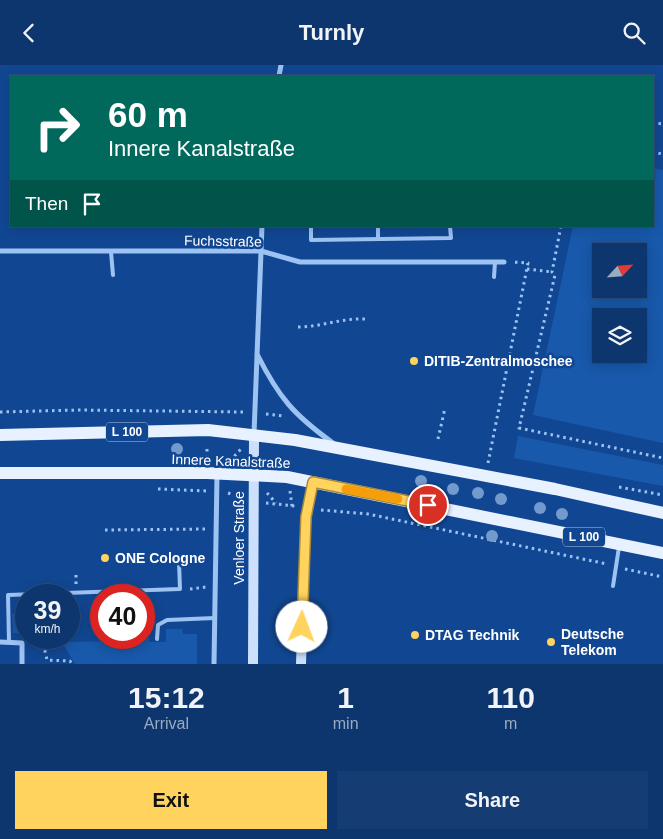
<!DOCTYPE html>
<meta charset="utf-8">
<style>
:root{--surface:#0d356e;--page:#163d73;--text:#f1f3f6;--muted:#9aabc2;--line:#2d5081;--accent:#ffd35e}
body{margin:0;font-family:Arial,sans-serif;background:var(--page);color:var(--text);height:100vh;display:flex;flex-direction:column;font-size:19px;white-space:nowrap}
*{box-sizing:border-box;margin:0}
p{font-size:16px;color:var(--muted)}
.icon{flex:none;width:28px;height:28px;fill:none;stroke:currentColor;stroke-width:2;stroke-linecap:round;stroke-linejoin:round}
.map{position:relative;height:599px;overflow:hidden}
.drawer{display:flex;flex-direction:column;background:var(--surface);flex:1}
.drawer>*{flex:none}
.hud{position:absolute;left:10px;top:10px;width:644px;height:152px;border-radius:0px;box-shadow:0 2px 12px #0003,0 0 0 1px var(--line);background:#00695c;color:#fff;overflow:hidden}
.needle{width:32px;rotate:64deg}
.fabs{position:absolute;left:592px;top:178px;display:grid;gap:10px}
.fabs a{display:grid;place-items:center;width:55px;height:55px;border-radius:0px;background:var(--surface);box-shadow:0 2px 12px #0003,0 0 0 1px var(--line);font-size:25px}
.speed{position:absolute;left:15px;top:519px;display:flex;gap:10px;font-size:25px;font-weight:700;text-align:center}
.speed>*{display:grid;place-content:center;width:65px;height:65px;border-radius:50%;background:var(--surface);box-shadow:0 2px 12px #0003,0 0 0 1px var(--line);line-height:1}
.speed small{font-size:12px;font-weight:400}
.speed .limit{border:8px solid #d22;background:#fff;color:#111}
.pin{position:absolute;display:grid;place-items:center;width:42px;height:42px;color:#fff;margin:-21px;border:2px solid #fff;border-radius:50%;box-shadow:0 1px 5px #0007}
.me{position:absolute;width:55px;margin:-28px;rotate:2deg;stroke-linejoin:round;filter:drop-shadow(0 0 4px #0008)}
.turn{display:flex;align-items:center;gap:18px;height:105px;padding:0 15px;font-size:22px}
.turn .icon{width:65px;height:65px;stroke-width:2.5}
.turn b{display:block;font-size:35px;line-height:42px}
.then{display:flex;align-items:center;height:48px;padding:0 15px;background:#0003;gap:10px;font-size:19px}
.eta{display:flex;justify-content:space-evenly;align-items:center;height:85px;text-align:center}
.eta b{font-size:30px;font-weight:800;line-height:35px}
.primary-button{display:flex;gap:10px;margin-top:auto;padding:10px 15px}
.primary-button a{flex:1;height:58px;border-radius:0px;background:var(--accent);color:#111;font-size:20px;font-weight:800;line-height:58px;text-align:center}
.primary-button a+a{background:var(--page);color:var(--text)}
header{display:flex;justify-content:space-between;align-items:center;height:65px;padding:0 15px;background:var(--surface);font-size:22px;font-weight:800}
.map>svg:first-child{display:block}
.green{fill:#1859ac;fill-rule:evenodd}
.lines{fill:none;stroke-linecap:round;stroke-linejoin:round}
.path{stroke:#9dc3f3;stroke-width:3;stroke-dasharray:2.5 4;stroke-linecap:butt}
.lane{stroke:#9dc3f3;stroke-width:4}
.street{stroke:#9dc3f3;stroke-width:5}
.secondary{stroke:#cce0fd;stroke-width:10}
.primary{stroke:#e8f1ff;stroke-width:12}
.tree{fill:#739acd}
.route-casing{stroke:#a6893d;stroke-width:12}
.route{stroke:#ffd35e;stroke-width:9}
.slow{stroke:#f59e0b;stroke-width:9}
.poi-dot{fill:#ffd35e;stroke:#114792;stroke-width:2}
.labels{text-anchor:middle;stroke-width:5;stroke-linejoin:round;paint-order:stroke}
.shield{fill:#114792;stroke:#b8c8de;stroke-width:1}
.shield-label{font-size:12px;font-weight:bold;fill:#fff}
.street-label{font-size:14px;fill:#fff;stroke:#114792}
.poi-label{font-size:14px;font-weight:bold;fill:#fff;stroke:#114792;text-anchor:start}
</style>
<header><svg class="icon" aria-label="back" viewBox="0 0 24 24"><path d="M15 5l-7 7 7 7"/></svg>Turnly<svg class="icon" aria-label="search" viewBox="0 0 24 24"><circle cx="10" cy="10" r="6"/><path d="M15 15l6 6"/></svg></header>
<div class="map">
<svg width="663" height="599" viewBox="0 0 663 599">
<rect width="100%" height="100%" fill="#114792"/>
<!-- green -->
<path class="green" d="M653,103L663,105V378L533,350L573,161H652ZM639,186V224H601V186ZM601,251H639V289H601Z
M518,371L663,400V421L514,393Z
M144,546H149V577H166V564H182L183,569H197V599H75L62,577L126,576L127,573L144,572Z
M12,549H26V569L13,568Z"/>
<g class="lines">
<!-- path -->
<path class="path" d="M652,58L663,59
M652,87L663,89
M561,161L552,207L555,210L519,363L663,393
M527,204L552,207
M298,262C321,262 341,253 365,254
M0,347L79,345L244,347
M266,349L284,351
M438,374L445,343
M207,393V380
M230,396L241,384
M488,398L528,198L513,197
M619,422L663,430
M158,424L207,426
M290,426L292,441
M228,428L241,432
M267,428L276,438
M266,438L295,441
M321,445L368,449L607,499
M105,465L207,464
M625,504L663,512
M76,510V519
M190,524L206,522
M32,578L43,577L47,595L70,596L72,599"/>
<!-- lane -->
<path class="lane" d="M311,161V175L451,173L450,161
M378,161V174
M111,187L113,210
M494,212L495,197
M613,521L619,482
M157,574L158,560L167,555L215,553
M9,577L8,530L180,524L179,497"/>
<!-- street -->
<path class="street" d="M279,11L281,0
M0,186H261L300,197H504
M257,289C279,333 294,350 333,378
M254,369L262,161
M0,577L22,578V599
M214,599L217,410"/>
<!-- secondary -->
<path class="secondary" d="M253,599L254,370
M301,599L306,452L313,417"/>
<!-- primary -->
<path class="primary" d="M0,370L208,365L295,375L555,424L663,448
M0,408H207L287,412L663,488"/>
</g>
<!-- trees -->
<g class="tree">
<circle cx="177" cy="384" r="6"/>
<circle cx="421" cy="416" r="6"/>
<circle cx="453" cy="424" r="6"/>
<circle cx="478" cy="428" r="6"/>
<circle cx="501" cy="434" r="6"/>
<circle cx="540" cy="443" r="6"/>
<circle cx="562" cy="449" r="6"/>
<circle cx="492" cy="471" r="6"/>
</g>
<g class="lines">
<!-- route casing -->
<g class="route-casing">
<path id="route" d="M302,562L306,452L313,417L428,440"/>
</g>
<!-- route -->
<use href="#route" class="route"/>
<!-- slow -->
<path class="slow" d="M346,424L398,434"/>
</g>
<!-- markers -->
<g class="poi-dot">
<circle cx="414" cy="296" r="5"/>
<circle cx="105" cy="493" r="5"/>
<circle cx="415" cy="570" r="5"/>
<circle cx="551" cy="577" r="5"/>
</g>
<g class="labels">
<!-- shield labels -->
<g class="shield">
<rect x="106" y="357.5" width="42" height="19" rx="4"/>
<rect x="563" y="462.5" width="42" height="19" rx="4"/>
</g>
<g class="shield-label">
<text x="127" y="371">L 100</text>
<text x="584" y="476">L 100</text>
</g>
<!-- street labels -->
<g class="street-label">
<text transform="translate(223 176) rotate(1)" y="5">Fuchsstraße</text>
<text transform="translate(231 396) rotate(2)" y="5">Innere Kanalstraße</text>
<text transform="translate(239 473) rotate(-90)" y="5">Venloer Straße</text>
</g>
<!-- poi labels -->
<g class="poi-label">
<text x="424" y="301">DITIB-Zentralmoschee</text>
<text x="115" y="498">ONE Cologne</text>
<text x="561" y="574">Deutsche<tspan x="561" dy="16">Telekom</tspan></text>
<text x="425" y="575">DTAG Technik</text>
</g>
</g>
</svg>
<div class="fabs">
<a><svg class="needle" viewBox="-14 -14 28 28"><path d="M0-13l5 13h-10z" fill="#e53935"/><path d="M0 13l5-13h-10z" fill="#9aabc2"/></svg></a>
<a><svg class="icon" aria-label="layers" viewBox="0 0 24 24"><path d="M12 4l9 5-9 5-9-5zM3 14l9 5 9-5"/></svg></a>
</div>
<div class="speed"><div>39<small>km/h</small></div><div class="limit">40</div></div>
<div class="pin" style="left:428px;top:440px;background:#d93025"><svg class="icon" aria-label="arrive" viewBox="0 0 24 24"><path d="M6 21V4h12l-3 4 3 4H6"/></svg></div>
<svg class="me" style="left:302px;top:562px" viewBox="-20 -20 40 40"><circle r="19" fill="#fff"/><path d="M0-13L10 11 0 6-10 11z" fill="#ffd35e"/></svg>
<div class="hud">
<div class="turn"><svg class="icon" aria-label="right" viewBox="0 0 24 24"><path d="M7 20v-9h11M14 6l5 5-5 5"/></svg><div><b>60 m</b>Innere Kanalstraße</div></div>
<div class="then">Then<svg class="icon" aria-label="arrive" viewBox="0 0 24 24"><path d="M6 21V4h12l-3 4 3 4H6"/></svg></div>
</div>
</div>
<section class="drawer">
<div class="eta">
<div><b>15:12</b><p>Arrival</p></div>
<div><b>1</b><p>min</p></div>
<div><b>110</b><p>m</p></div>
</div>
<div class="primary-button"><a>Exit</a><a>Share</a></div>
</section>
